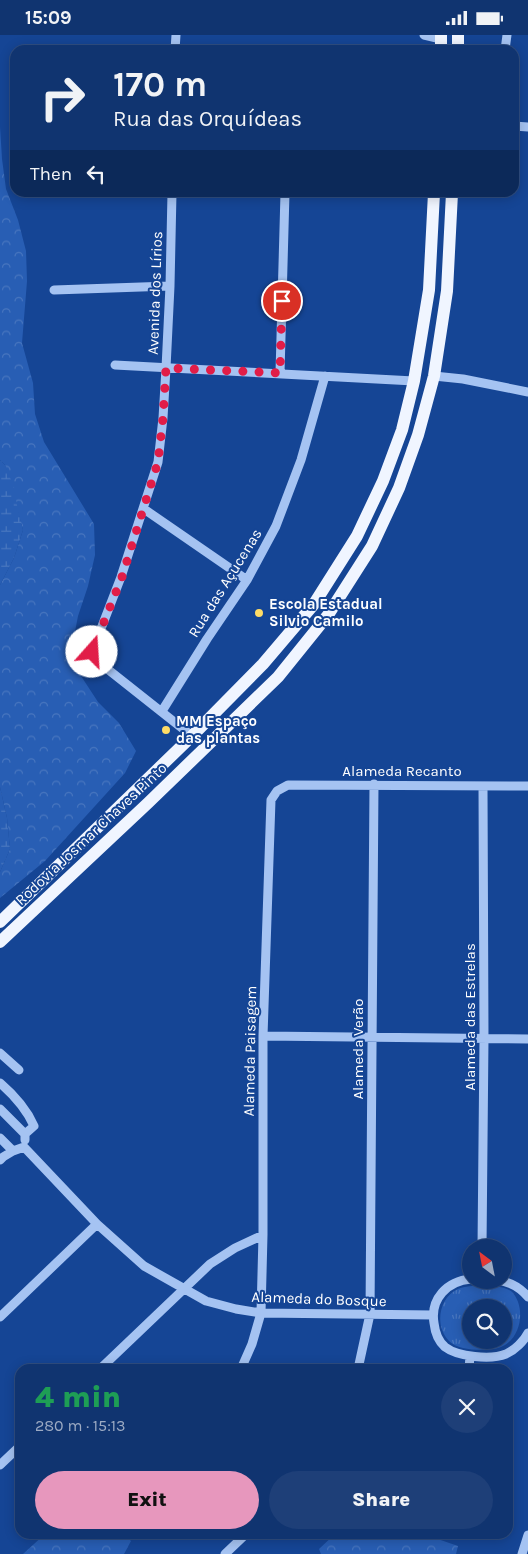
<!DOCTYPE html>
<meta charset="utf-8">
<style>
:root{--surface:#103470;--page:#1e3f78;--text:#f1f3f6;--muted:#9caac3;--line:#304f83;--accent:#e797bd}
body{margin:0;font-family:Karla,sans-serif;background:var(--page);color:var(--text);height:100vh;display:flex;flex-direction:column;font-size:19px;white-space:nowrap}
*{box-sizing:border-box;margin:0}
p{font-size:16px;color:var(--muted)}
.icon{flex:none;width:28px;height:28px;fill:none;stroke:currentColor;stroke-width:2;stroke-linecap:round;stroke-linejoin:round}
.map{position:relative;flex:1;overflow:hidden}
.drawer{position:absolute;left:15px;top:1329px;width:498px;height:175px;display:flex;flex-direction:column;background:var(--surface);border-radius:15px;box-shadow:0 2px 12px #0003,0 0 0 1px var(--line)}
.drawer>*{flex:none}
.top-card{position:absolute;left:10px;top:10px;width:509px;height:152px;border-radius:15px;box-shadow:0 2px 12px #0003,0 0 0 1px var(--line);background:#103470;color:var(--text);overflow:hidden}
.needle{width:32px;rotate:328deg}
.fabs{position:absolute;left:462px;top:1204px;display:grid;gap:10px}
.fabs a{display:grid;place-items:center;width:50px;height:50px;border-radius:50%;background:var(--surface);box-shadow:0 2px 12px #0003,0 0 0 1px var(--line);font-size:25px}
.pin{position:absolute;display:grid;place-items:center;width:42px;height:42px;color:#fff;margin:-21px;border:2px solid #fff;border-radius:50%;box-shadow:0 1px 5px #0007}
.me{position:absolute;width:55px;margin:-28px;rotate:19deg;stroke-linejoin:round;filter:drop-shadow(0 0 4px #0008)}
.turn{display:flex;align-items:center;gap:18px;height:105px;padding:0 20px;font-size:22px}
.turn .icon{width:65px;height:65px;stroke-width:2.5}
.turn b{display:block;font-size:35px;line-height:42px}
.then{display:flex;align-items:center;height:48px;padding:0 20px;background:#0003;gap:10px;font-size:19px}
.round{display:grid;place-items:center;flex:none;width:52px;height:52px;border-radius:26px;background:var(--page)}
.overview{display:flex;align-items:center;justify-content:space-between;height:85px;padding:0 20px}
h1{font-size:30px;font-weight:800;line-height:38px;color:#1e9e55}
.button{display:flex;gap:10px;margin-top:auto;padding:10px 20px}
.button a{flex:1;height:58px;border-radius:30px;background:var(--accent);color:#111;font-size:20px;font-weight:800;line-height:58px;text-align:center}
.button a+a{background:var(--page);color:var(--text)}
.status{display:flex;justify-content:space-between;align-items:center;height:35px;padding:0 25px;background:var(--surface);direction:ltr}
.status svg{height:14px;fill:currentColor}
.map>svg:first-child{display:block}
.grass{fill:url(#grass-tufts);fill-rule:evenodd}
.forest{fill:url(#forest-crowns)}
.wetland{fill:url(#wetland-marsh)}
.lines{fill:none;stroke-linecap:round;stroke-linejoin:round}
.minor{stroke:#a5c3f2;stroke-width:9}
.major{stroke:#f0f5ff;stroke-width:12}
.route{stroke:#e11d48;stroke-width:9;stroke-dasharray:0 16.2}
.poi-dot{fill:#ffdc66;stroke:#154595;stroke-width:2}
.labels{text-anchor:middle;stroke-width:4;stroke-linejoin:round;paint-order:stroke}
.street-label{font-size:15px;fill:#fff;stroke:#154595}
.poi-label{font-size:15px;font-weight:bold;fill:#fff;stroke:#154595;text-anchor:start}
</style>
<div class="status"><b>15:09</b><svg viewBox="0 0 49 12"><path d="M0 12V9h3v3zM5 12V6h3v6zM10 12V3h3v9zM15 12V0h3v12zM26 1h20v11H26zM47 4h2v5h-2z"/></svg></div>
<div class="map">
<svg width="528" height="1519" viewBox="0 0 528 1519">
<defs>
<pattern id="grass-tufts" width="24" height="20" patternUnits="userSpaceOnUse" patternTransform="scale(1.25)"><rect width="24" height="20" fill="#285eb4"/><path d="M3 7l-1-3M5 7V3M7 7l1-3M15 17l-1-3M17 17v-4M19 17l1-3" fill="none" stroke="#4876bf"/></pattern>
<pattern id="forest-crowns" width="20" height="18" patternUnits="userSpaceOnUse" patternTransform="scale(1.25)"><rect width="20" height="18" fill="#285eb4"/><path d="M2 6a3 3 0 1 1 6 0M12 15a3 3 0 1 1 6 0" fill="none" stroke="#4876bf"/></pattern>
<pattern id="wetland-marsh" width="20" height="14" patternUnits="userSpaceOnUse" patternTransform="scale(1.25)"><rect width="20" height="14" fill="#285eb4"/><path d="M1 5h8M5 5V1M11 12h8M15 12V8" fill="none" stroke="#4876bf"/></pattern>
</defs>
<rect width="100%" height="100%" fill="#154595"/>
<!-- grass -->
<path class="grass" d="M481,1250C491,1251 503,1251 511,1256C528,1272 521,1311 493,1314C480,1316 458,1315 449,1306C434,1291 439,1262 458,1254C465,1251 474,1251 481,1250ZM471,1272H504V1305H471Z"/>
<!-- forest -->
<path class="forest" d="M0,92L2,124L6,154L18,185L26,216L27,246L22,308L33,348L35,379L44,407L94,489L95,520L88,551L78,581L72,612L81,641L98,667L119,688L136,716L125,738L45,826L0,863V837L10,814L7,783L0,752V550L14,523L23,495L5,430L0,425Z
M45,1499H124L131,1506L124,1519H23Z
M335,1499H423L458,1511L456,1519H321L319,1514Z"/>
<!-- wetland -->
<path class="wetland" d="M0,425L5,430L17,460L16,466L23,495L14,523L0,550Z
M0,752L7,783L10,814L0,837Z"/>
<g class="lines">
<!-- minor -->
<path class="minor" d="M424,0L441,4
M175,15L176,0
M505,15L507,0
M514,91L528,92
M172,158L170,251L166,333L163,383L158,427L121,542L92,617L96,625L192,701
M54,255L170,251
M115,330L414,346
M280,338L285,158
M434,341L463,344L528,357
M144,474L247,545
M162,676L207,604L247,545L276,491L301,425L325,341
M263,1001L528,1004
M0,1018L19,1035
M0,1048C14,1060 26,1073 34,1091L25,1099
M0,1074L25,1099V1105
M0,1103L13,1116L24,1112
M24,1112L97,1189L144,1231L206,1266L236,1274L261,1278L433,1280
M0,1125L3,1122L13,1116
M482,1212L484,1003L483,751
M471,1244C447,1246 430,1264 434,1288C435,1297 438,1306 445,1312C458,1322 491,1325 506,1319C515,1315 524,1306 528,1298
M495,1245C509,1246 519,1251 528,1262
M0,1282L97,1189
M100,1334L210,1229L235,1213L263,1200
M241,1334L252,1309L261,1278L263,1200V1001L271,765L277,756L288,750L528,751
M358,1334L370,1279L374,749
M469,1334L470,1321
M0,1430L20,1411
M225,1519L246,1499
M522,1519L528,1500"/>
<!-- major -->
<path class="major" d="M441,15V0
M458,15V0
M0,887L192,701L263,629L314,569L357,501L383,446L402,395L414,346L429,255L434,158
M0,907L148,768L278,642L328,580L372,511L399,453L418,400L434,341L447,256L452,158"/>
</g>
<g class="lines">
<!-- route -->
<path class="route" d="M92,617L122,542L158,427L163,383L166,333L280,338L282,266"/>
</g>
<!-- markers -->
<g class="poi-dot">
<circle cx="259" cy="578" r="5"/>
<circle cx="166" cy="695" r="5"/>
</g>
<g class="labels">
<!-- street labels -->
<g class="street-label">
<text transform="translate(155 258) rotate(-88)" y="5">Avenida dos Lírios</text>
<text transform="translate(225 548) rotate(-58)" y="5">Rua das Açucenas</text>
<text x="402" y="741">Alameda Recanto</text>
<text transform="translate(91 799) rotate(-43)" y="5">Rodovia Josmar Chaves Pinto</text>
<text transform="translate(470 982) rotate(-90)" y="5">Alameda das Estrelas</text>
<text transform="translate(358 1014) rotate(-90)" y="5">Alameda Verão</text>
<text transform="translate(250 1016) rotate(-89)" y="5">Alameda Paisagem</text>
<text transform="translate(319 1264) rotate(2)" y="5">Alameda do Bosque</text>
</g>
<!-- poi labels -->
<g class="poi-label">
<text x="269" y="574">Escola Estadual<tspan x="269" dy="17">Silvio Camilo</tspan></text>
<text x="176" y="691">MM Espaço<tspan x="176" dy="17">das plantas</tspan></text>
</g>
</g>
</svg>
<div class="fabs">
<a><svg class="needle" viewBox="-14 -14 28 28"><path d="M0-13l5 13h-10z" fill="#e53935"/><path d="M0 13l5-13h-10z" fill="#9caac3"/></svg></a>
<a><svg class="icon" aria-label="search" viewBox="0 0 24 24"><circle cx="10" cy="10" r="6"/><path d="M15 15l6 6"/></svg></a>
</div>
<div class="pin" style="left:282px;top:266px;background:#d93025"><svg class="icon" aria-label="arrive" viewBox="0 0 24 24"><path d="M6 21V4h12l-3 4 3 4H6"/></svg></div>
<svg class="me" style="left:92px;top:617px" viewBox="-20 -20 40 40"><circle r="19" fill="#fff"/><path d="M0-13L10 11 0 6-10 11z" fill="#e11d48"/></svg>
<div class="top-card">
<div class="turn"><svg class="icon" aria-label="right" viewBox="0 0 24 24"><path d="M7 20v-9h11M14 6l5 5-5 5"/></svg><div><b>170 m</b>Rua das Orquídeas</div></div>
<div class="then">Then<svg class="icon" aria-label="left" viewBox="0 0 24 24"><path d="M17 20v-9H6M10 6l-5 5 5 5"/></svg></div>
</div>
<section class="drawer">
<div class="overview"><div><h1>4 min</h1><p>280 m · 15:13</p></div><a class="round"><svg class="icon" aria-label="close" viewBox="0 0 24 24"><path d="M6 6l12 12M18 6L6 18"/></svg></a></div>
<div class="button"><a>Exit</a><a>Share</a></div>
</section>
</div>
